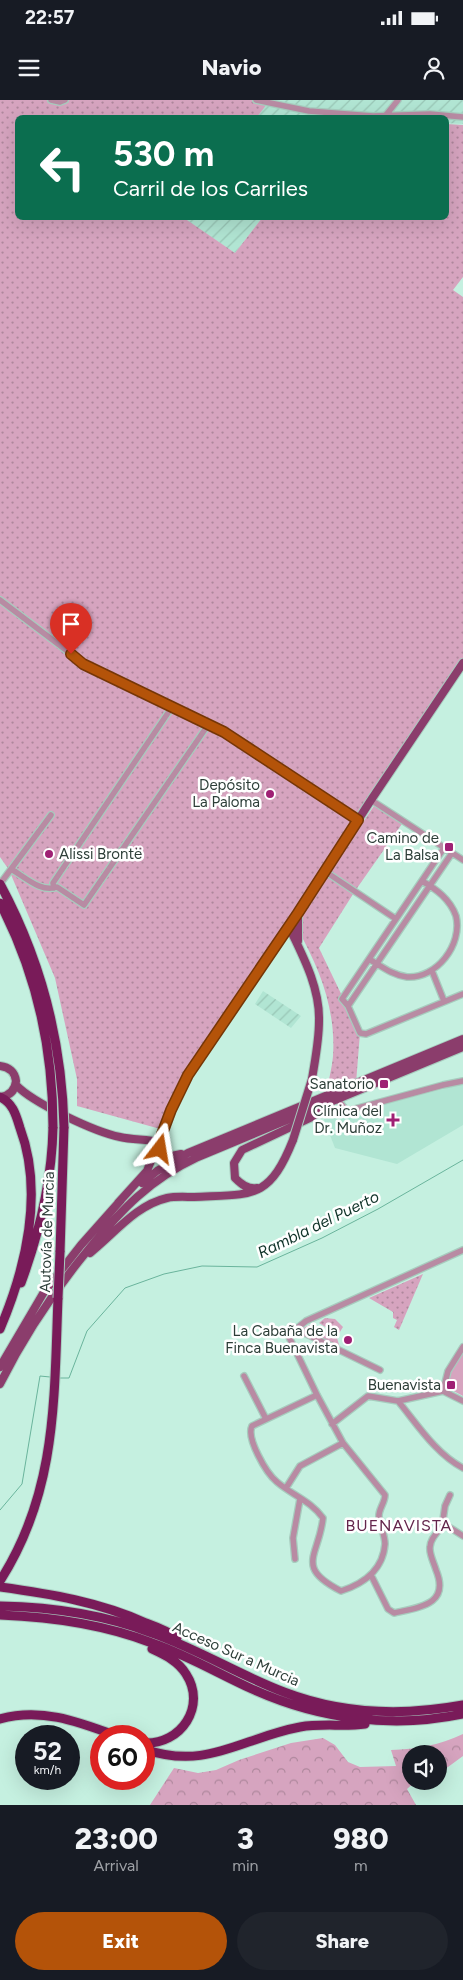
<!DOCTYPE html>
<meta charset="utf-8">
<style>
:root{--surface:#171b24;--page:#20242c;--text:#f1f3f6;--muted:#9ea1a6;--accent:#b45309}
body{margin:0;font-family:Figtree,sans-serif;background:var(--page);color:var(--text);height:100vh;display:flex;flex-direction:column;font-size:19px;white-space:nowrap}
*{box-sizing:border-box;margin:0}
p{font-size:16px;color:var(--muted)}
.icon{flex:none;width:28px;height:28px;fill:none;stroke:currentColor;stroke-width:2;stroke-linecap:round;stroke-linejoin:round}
.map{position:relative;height:1705px;overflow:hidden}
.details{display:flex;flex-direction:column;background:var(--surface);flex:1}
.details>*{flex:none}
.banner{position:absolute;left:15px;top:15px;width:434px;height:105px;border-radius:8px;box-shadow:0 5px 20px #0002;background:#0b6e4f;color:#fff;overflow:hidden}
.controls{position:absolute;left:402px;top:1645px;display:grid;gap:10px}
.controls a{display:grid;place-items:center;width:45px;height:45px;border-radius:50%;background:var(--surface);box-shadow:0 5px 20px #0002;font-size:25px}
.speed{position:absolute;left:15px;top:1625px;display:flex;gap:10px;font-size:25px;font-weight:700;text-align:center}
.speed>*{display:grid;place-content:center;width:65px;height:65px;border-radius:50%;background:var(--surface);box-shadow:0 5px 20px #0002;line-height:1}
.speed small{font-size:12px;font-weight:400}
.speed .limit{border:8px solid #d22;background:#fff;color:#111}
.pin{position:absolute;display:grid;place-items:center;width:42px;height:42px;color:#fff;margin:-51px -21px;border-radius:50% 50% 50% 0;rotate:-45deg;box-shadow:0 0 5px #0007}
.pin .icon{rotate:45deg}
.me{position:absolute;width:55px;margin:-28px;rotate:14deg;stroke-linejoin:round;filter:drop-shadow(0 0 4px #0008)}
.turn{display:flex;align-items:center;gap:18px;height:105px;padding:0 15px;font-size:22px}
.turn .icon{width:65px;height:65px;stroke-width:2.5}
.turn b{display:block;font-size:35px;line-height:42px}
.eta{display:flex;justify-content:space-evenly;align-items:center;height:85px;text-align:center}
.eta b{font-size:30px;font-weight:800;line-height:35px}
.action{display:flex;gap:10px;margin-top:auto;padding:10px 15px}
.action a{flex:1;height:58px;border-radius:30px;background:var(--accent);color:#fff;font-size:20px;font-weight:800;line-height:58px;text-align:center}
.action a+a{background:var(--page);color:var(--text)}
.status{display:flex;justify-content:space-between;align-items:center;height:35px;padding:0 25px;background:var(--surface);direction:ltr}
.status svg{height:14px;fill:currentColor}
header{display:flex;justify-content:space-between;align-items:center;height:65px;padding:0 15px;background:var(--surface);font-size:22px;font-weight:800}
.map>svg:first-child{display:block}
.built{fill:#b1e5d3}
.industrial{fill:url(#industrial-furrows)}
.grass{fill:url(#grass-dots)}
.forest{fill:url(#forest-crowns)}
.pitch{fill:#d6a4bf}
.lines{fill:none;stroke-linecap:round;stroke-linejoin:round}
.stream{stroke:#6ab49c;stroke-width:1}
.minor-casing{stroke:#a7ccbe;stroke-width:8}
.major-casing{stroke:#a7ccbe;stroke-width:10}
.highway-casing{stroke:#a7ccbe;stroke-width:11}
.minor{stroke:#b88ba3;stroke-width:5.5}
.major{stroke:#8b3d6c;stroke-width:8}
.highway{stroke:#791b59;stroke-width:9}
.major-bridge-casing{stroke:#a7ccbe;stroke-width:10;stroke-linecap:butt}
.highway-bridge-casing{stroke:#a7ccbe;stroke-width:11;stroke-linecap:butt}
.major-bridge{stroke:#8b3d6c;stroke-width:8}
.highway-bridge{stroke:#791b59;stroke-width:9}
.route-casing{stroke:#753606;stroke-width:12}
.route{stroke:#b45309;stroke-width:9}
.poi-dot{fill:#9f2074;stroke:#fff;stroke-width:2}
.labels{text-anchor:middle;stroke-width:5;stroke-linejoin:round;paint-order:stroke}
.poi-label{font-size:15px;fill:#2d3e38;stroke:#fff;text-anchor:end}
.street-label{font-size:15px;fill:#2d3e38;stroke:#fff}
.water-label{font-size:16px;font-style:italic;fill:#103329;stroke:#fff}
.neighbourhood-label{font-size:16px;letter-spacing:1px;fill:#63264c;stroke:#fff}
</style>
<div class="status"><b>22:57</b><svg viewBox="0 0 49 12"><path d="M0 12V9h3v3zM5 12V6h3v6zM10 12V3h3v9zM15 12V0h3v12zM26 1h20v11H26zM47 4h2v5h-2z"/></svg></div>
<header><svg class="icon" aria-label="menu" viewBox="0 0 24 24"><path d="M4 6h16M4 12h16M4 18h16"/></svg>Navio<svg class="icon" aria-label="person" viewBox="0 0 24 24"><circle cx="12" cy="8" r="4"/><path d="M4 21q1-7 8-7t8 7"/></svg></header>
<div class="map">
<svg width="463" height="1705" viewBox="0 0 463 1705">
<defs>
<pattern id="industrial-furrows" width="10" height="10" patternUnits="userSpaceOnUse" patternTransform="scale(1.25)"><rect width="10" height="10" fill="#b1e5d3"/><path d="M-1 1l2-2M0 10L10 0M9 11l2-2" fill="none" stroke="#99c6b6"/></pattern>
<pattern id="grass-dots" width="8" height="8" patternUnits="userSpaceOnUse" patternTransform="scale(1.25)"><rect width="8" height="8" fill="#d6a4bf"/><path d="M2 2h.1M6 6h.1" fill="none" stroke="#ae879c" stroke-width="1.8" stroke-linecap="round"/></pattern>
<pattern id="forest-crowns" width="20" height="18" patternUnits="userSpaceOnUse" patternTransform="scale(1.25)"><rect width="20" height="18" fill="#d6a4bf"/><path d="M2 6a3 3 0 1 1 6 0M12 15a3 3 0 1 1 6 0" fill="none" stroke="#ae879c"/></pattern>
</defs>
<rect width="100%" height="100%" fill="#c5f0e0"/>
<!-- built -->
<path class="built" d="M463,984V1025L397,1064L335,1048L321,1012L338,1005L347,1014Z"/>
<!-- industrial -->
<path class="industrial" d="M255,0H463V24L446,23V18L257,17L266,4Z
M183,118H262L235,153Z
M263,891L301,916L291,928L255,904Z"/>
<!-- grass -->
<path class="grass" d="M0,0H255L267,4L257,17L18,18V118H184L235,153L262,118H446V24L463,25V177L453,190L463,197V560L188,975L164,1030L77,1006V979L55,878L9,770L0,757Z
M376,703L404,721L355,791L319,848L360,933L356,983L326,994C328,982 332,969 333,956C336,910 320,869 298,830L304,809Z
M423,1174L399,1230L394,1227L397,1220L393,1218V1212L369,1198Z
M325,1218L335,1219L343,1227L338,1235L319,1223Z
M310,1225L337,1238L340,1248L338,1253L307,1238L303,1228Z"/>
<!-- forest -->
<path class="forest" d="M463,1634V1656L448,1667L439,1670V1654H411V1681H416L407,1689L416,1705H150L174,1668L198,1673L216,1670L239,1660L291,1643L323,1638L335,1645L348,1662L360,1667L396,1666L391,1650C417,1649 440,1645 463,1634Z"/>
<!-- pitch -->
<path class="pitch" d="M463,1250V1296L448,1288L450,1270Z"/>
<g class="lines">
<!-- stream -->
<path class="stream" d="M59,1278H69L87,1231L125,1188L164,1174L202,1166L257,1167L322,1138L378,1109L463,1060
M0,1410L22,1384L40,1276L50,1277"/>
<!-- minor casing -->
<g class="minor-casing">
<path id="minor" d="M51,0L60,2L65,0
M256,0L309,11L373,16L430,14L463,17
M386,15L398,0
M0,500L83,563L224,632L358,720
M371,700L463,760
M444,748L342,899L348,906L360,933L366,934L463,894
M11,769C25,777 41,793 57,787L84,805L208,625
M329,774L396,819
M0,784L51,715
M54,788L53,783L172,607
M369,859C381,866 392,875 407,877C436,879 463,845 456,816C450,799 436,789 422,781
M432,871L444,901
M348,906L452,753
M338,1000L347,1011L443,985L463,981
M296,1229L289,1237L317,1295L343,1343L385,1395C385,1403 378,1410 379,1417C380,1426 385,1435 385,1444C383,1470 363,1484 341,1491C294,1467 319,1456 323,1418C311,1401 292,1395 277,1382C266,1373 246,1338 252,1326L317,1295
M380,1270L296,1229L306,1221L463,1150
M244,1276L266,1319
M443,1291L448,1271L463,1247
M443,1291L463,1301
M398,1301C417,1324 436,1354 463,1368
M332,1324L368,1296L398,1301L443,1291
M286,1388L300,1366L343,1343
M442,1427L445,1406L450,1395
M295,1459L293,1438L300,1399
M371,1475L388,1509L394,1513C421,1507 450,1504 436,1470C434,1463 429,1454 430,1447C430,1440 437,1432 442,1427H449L463,1436"/>
</g>
<!-- major casing -->
<g class="major-casing">
<path id="major" d="M298,815V841
M289,827C303,856 320,888 319,921C319,941 315,960 312,979
M0,966C9,967 15,972 16,981C15,991 9,996 0,997
M16,985C33,1003 95,1032 120,1037C133,1040 147,1039 159,1042
M159,1045L162,1056L167,1057L181,1054
M142,1083L157,1071L188,1053L463,939
M257,1088C248,1090 241,1084 235,1078L234,1063L242,1050L310,1018L327,1007
M118,1103L147,1071L171,1010L188,975L289,827L371,700L463,563
M90,1153C114,1134 136,1105 167,1098C176,1096 186,1097 194,1097C253,1094 269,1100 293,1040
M0,1267L44,1192L81,1145L121,1100
M0,1284C24,1236 54,1191 88,1150C122,1109 149,1080 198,1057L463,947"/>
</g>
<!-- highway casing -->
<g class="highway-casing">
<path id="highway" d="M0,997C13,1003 16,1015 20,1028C44,1092 26,1168 0,1229
M60,1152L64,1027
M21,1183C39,1134 52,1080 53,1027
M0,1481C57,1392 54,1300 58,1198
M0,1487C51,1494 99,1502 146,1523C157,1527 168,1531 177,1538
M0,1506C52,1507 103,1514 152,1533C198,1549 239,1575 284,1592C341,1614 403,1616 463,1605
M0,1515C53,1517 103,1524 152,1543C187,1555 219,1574 252,1589C318,1619 392,1629 463,1614
M0,1619C41,1607 79,1622 117,1636
M144,1643C181,1645 207,1606 186,1574C178,1561 165,1555 152,1549
M144,1649C207,1671 241,1638 300,1627C322,1623 344,1627 365,1624"/>
</g>
<!-- minor -->
<use href="#minor" class="minor"/>
<!-- major -->
<use href="#major" class="major"/>
<!-- highway -->
<use href="#highway" class="highway"/>
<!-- major-bridge casing -->
<g class="major-bridge-casing">
<path id="major-bridge" d="M293,1040L312,979"/>
</g>
<!-- highway-bridge casing -->
<g class="highway-bridge-casing">
<path id="highway-bridge" d="M0,784C41,860 62,942 64,1027
M0,803C36,872 53,949 53,1027
M58,1198L60,1152"/>
</g>
<!-- major-bridge -->
<use href="#major-bridge" class="major-bridge"/>
<!-- highway-bridge -->
<use href="#highway-bridge" class="highway-bridge"/>
</g>
<g class="lines">
<!-- route casing -->
<g class="route-casing">
<path id="route" d="M71,554L83,564L224,632L358,720L298,813L188,975L171,1010L159,1042L160,1049"/>
</g>
<!-- route -->
<use href="#route" class="route"/>
</g>
<!-- markers -->
<g class="poi-dot">
<circle cx="270" cy="694" r="5"/>
<rect x="444" y="742" width="10" height="10" rx="2.5"/>
<circle cx="49" cy="754" r="5"/>
<rect x="379" y="979" width="10" height="10" rx="2.5"/>
<path d="M390.5 1012.5h5v5h5v5h-5v5h-5v-5h-5v-5h5z"/>
<circle cx="348" cy="1240" r="5"/>
<rect x="446" y="1280" width="10" height="10" rx="2.5"/>
</g>
<g class="labels">
<!-- poi labels -->
<g class="poi-label">
<text x="260" y="690">Depósito<tspan x="260" dy="17">La Paloma</tspan></text>
<text x="439" y="743">Camino de<tspan x="439" dy="17">La Balsa</tspan></text>
<text x="59" y="759" text-anchor="start">Alissi Brontë</text>
<text x="374" y="989">Sanatorio</text>
<text x="382" y="1016">Clínica del<tspan x="382" dy="17">Dr. Muñoz</tspan></text>
<text x="338" y="1236">La Cabaña de la<tspan x="338" dy="17">Finca Buenavista</tspan></text>
<text x="441" y="1290">Buenavista</text>
</g>
<!-- street labels -->
<g class="street-label">
<text transform="translate(47 1132) rotate(-88)" y="5">Autovía de Murcia</text>
<text transform="translate(236 1554) rotate(24)" y="5">Acceso Sur a Murcia</text>
</g>
<!-- water labels -->
<g class="water-label">
<text transform="translate(318 1124) rotate(-26)" y="6">Rambla del Puerto</text>
</g>
<!-- neighbourhood labels -->
<g class="neighbourhood-label">
<text x="399" y="1431">BUENAVISTA</text>
</g>
</g>
</svg>
<div class="controls">
<a><svg class="icon" aria-label="sound" viewBox="0 0 24 24"><path d="M4 9h4l5-4v14l-5-4H4zM17 9q2 3 0 6"/></svg></a>
</div>
<div class="speed"><div>52<small>km/h</small></div><div class="limit">60</div></div>
<div class="pin" style="left:71px;top:554px;background:#d93025"><svg class="icon" aria-label="arrive" viewBox="0 0 24 24"><path d="M6 21V4h12l-3 4 3 4H6"/></svg></div>
<svg class="me" style="left:160px;top:1049px" viewBox="-20 -20 40 40"><path d="M0-17L14 15 0 8-14 15z" fill="#b45309" stroke="#fff" stroke-width="4"/></svg>
<div class="banner">
<div class="turn"><svg class="icon" aria-label="left" viewBox="0 0 24 24"><path d="M17 20v-9H6M10 6l-5 5 5 5"/></svg><div><b>530 m</b>Carril de los Carriles</div></div>
</div>
</div>
<section class="details">
<div class="eta">
<div><b>23:00</b><p>Arrival</p></div>
<div><b>3</b><p>min</p></div>
<div><b>980</b><p>m</p></div>
</div>
<div class="action"><a>Exit</a><a>Share</a></div>
</section>
